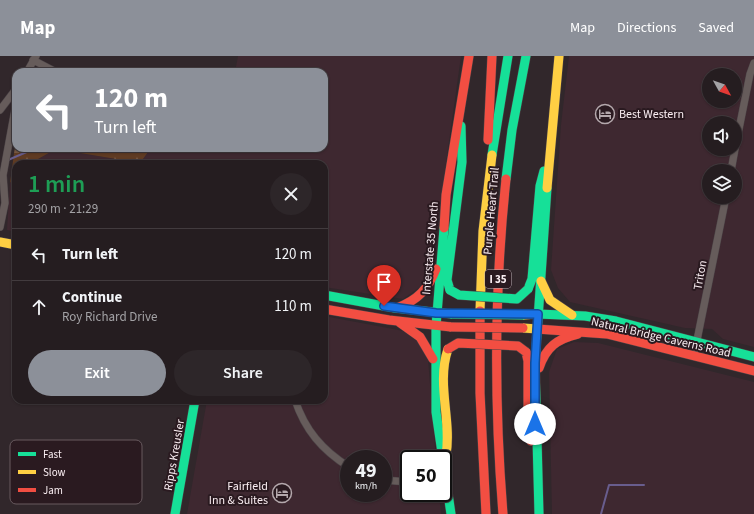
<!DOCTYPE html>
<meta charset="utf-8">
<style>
:root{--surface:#251d20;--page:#2d2629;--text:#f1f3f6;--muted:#a3a2a5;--line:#423b3e;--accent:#8c9099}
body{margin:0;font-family:"Source Sans 3",sans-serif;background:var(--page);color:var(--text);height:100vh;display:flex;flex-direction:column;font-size:15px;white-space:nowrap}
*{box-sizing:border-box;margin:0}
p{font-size:13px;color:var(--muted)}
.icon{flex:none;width:22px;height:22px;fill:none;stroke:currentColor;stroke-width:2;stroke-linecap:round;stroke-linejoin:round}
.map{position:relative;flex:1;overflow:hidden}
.sheet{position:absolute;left:12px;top:104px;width:316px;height:244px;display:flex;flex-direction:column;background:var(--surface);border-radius:12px;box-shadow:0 1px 3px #0004,0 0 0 1px var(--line)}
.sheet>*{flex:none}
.guide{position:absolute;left:12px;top:12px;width:316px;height:84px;border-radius:12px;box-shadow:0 1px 3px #0004,0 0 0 1px var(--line);background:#8c9099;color:#fff;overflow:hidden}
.needle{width:26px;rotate:130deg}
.controls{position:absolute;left:702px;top:12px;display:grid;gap:8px}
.controls a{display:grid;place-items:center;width:40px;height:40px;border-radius:50%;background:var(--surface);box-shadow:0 1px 3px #0004,0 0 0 1px var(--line);font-size:20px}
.speed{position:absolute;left:340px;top:394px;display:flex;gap:8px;font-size:20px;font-weight:700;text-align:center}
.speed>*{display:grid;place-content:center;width:52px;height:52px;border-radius:50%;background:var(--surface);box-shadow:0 1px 3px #0004,0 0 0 1px var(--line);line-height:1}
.speed small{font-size:10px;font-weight:400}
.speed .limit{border:2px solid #111;border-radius:6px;background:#fff;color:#111}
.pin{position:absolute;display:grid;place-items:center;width:34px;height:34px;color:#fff;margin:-41px -17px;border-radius:50% 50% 50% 0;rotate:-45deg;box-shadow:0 0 4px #0007}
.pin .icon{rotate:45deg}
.me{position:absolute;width:44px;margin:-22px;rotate:0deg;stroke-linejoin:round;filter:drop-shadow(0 0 3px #0008)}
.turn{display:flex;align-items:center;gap:14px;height:84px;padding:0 16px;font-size:18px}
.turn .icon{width:52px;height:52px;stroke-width:2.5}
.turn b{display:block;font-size:28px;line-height:34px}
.round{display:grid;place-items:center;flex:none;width:42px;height:42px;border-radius:21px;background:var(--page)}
.headline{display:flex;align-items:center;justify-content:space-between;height:68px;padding:0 16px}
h1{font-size:24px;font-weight:600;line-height:30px;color:#1e9e55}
.button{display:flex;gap:8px;margin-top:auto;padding:8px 16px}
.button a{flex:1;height:46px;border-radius:24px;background:var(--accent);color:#fff;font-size:16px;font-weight:600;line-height:46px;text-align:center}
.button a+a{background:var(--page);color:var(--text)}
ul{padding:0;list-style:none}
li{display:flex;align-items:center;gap:12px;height:52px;padding:0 16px;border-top:1px solid var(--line)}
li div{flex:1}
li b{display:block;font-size:15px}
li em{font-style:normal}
header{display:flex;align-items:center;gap:24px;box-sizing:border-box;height:56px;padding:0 20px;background:var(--accent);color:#fff}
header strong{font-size:19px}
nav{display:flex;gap:22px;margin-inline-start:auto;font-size:14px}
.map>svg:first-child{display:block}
.built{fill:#3e2830;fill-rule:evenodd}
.forest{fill:url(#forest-firs)}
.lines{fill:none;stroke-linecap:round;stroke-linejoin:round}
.stream{stroke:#685d8d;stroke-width:2}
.street-casing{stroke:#4c4447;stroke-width:8}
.fast-casing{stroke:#4c4447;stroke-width:10}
.slow-casing{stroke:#4c4447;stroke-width:10}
.jam-casing{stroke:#4c4447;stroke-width:10}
.street{stroke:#665c5b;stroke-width:7}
.fast{stroke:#16e098;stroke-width:9}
.slow{stroke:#ffcf43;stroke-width:9}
.jam{stroke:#f24e42;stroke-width:9}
.fast-bridge-casing{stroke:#4c4447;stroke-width:10;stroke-linecap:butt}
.jam-bridge-casing{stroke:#4c4447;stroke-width:10;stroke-linecap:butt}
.fast-bridge{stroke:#16e098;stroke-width:9}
.jam-bridge{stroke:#f24e42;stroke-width:9}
.route-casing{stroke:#114b97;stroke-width:10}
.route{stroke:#1a73e8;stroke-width:7}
.labels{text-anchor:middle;stroke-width:4;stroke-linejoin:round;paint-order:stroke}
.shield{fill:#2a1a20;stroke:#bcaeb3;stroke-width:1}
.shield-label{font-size:11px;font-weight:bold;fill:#faeef2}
.poi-label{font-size:12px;fill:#faeef2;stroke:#2a1a20;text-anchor:start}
.street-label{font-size:12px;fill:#faeef2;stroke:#2a1a20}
.key{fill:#2a1a20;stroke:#685a5f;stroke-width:1}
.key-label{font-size:11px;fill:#faeef2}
</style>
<header>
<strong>Map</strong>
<nav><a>Map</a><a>Directions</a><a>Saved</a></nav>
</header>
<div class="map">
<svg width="754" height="458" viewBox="0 0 754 458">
<defs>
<pattern id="forest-firs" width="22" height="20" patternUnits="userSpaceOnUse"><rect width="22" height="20" fill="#5f3b23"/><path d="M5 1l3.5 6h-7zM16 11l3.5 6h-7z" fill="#775843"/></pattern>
</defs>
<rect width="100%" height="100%" fill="#31272b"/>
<!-- built -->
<path class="built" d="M238,0H461L432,207L424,228L403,243L324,231V108H29L56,93L140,107L151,92L220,94L221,92H324V16H235Z
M569,0H754V291L723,283L712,273L685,272L570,246L558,232L551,214L561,69ZM709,19H735V45H709ZM709,67H735V93H709ZM709,115H735V141H709Z
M16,117V176L7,174L10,127Z
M324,260L409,276L419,286L428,303L436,403H409V437H439L441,458H187L207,344H324ZM349,403H383V437H349Z
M574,286L598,287L754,326V458H552L549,316L557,293Z"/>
<!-- forest -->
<path class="forest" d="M16,83V92H151L140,107L56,93L29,108H16V117L10,127Z"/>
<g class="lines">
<!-- stream -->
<path class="stream" d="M96,92L100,93
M8,104L36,92
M601,458L609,429H644"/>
<!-- street casing -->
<g class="street-casing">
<path id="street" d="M33,4L56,16
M27,16L36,0
M0,54L16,33
M735,93L750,18L754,7
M731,115L735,93
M0,171L5,147L3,119L16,48
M694,299L726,141
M272,344H278
M295,344C305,374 322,394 349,411
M383,424L409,426"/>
</g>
<!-- fast casing -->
<g class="fast-casing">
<path id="fast" d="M492,99L508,0
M506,123L512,74L526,0
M444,172L436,270V356L451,458
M528,233L532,223L540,130L544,115
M450,234L447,224L462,106L461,70
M324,239L395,252L452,258
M538,258L585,260L616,265L754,301
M175,458L195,344
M539,458L535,307L547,132"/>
</g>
<!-- slow casing -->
<g class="slow-casing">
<path id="slow" d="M547,132L559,0
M0,186L16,189
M541,225L550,244L572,259
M480,255L483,175L492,99
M523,259L538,258
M523,272L537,273
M446,399C452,364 436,328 448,293"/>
</g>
<!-- jam casing -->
<g class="jam-casing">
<path id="jam" d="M488,84L492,0
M444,172L446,139L469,0
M397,252C418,244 428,233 436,213
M324,253L389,264L451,271
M480,255V337L486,458
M399,266L420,281L433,303
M537,273L607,278L754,315
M526,296L528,305V370L531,385
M539,312C546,291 557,283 578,278
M503,458C494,346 494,235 506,123"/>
</g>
<!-- street -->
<use href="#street" class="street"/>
<!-- fast -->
<use href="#fast" class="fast"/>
<!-- slow -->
<use href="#slow" class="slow"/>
<!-- jam -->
<use href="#jam" class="jam"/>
<!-- fast-bridge casing -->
<g class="fast-bridge-casing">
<path id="fast-bridge" d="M450,234L459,239L517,243L528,233
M452,258L523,259"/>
</g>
<!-- jam-bridge casing -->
<g class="jam-bridge-casing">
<path id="jam-bridge" d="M451,271L523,272
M448,293L458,287L518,290L526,296"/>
</g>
<!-- fast-bridge -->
<use href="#fast-bridge" class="fast-bridge"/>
<!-- jam-bridge -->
<use href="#jam-bridge" class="jam-bridge"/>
</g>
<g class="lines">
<!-- route casing -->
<g class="route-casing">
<path id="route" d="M384,250L436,257L538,258L535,307V368"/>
</g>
<!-- route -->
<use href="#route" class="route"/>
</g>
<!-- icons -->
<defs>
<g id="hotel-ring" transform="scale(1)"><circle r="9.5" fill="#2a1a20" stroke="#b4a8ac" stroke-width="1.5"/><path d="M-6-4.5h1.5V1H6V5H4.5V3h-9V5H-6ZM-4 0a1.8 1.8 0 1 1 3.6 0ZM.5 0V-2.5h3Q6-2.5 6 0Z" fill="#b4a8ac"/></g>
</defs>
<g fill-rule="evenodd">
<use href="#hotel-ring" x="605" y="58"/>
<use href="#hotel-ring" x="282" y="437"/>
</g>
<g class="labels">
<!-- shield labels -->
<rect class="shield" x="485" y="214" width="26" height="18" rx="3"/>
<g class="shield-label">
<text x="498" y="227">I 35</text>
</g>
<!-- poi labels -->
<g class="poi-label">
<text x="619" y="62">Best Western</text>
<text x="268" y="434" text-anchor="end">Fairfield<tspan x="268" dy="14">Inn &amp; Suites</tspan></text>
</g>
<!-- street labels -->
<g class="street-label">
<text transform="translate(491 155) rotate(-85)" y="4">Purple Heart Trail</text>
<text transform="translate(430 192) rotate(-85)" y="4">Interstate 35 North</text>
<text transform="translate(700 219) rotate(-80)" y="4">Triton</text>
<text transform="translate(661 281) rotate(13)" y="4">Natural Bridge Caverns Road</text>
<text transform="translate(174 399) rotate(-80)" y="4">Ripps Kreusler</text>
</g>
</g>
<!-- legend -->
<rect x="10" y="384" width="132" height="64" rx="6" class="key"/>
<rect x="18" y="396" width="18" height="4" fill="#16e098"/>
<rect x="18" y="414" width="18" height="4" fill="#ffcf43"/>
<rect x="18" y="432" width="18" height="4" fill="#f24e42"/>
<g class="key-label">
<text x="43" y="402">Fast</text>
<text x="43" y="420">Slow</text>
<text x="43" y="438">Jam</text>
</g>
</svg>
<div class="controls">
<a><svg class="needle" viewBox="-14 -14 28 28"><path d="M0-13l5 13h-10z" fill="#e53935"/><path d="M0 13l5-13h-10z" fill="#a3a2a5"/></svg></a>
<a><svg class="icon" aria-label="sound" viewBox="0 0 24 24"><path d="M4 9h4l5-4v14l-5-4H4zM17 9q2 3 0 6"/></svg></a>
<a><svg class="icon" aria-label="layers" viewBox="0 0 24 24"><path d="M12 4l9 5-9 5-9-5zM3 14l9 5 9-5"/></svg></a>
</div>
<div class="speed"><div>49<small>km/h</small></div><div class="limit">50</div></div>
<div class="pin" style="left:384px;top:250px;background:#d93025"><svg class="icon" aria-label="arrive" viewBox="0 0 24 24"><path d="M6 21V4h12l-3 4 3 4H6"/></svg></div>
<svg class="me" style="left:535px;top:368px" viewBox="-20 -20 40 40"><circle r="19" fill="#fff"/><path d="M0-13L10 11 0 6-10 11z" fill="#1a73e8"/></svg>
<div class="guide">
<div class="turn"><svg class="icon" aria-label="left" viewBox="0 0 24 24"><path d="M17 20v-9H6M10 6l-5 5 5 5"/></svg><div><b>120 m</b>Turn left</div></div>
</div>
<section class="sheet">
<div class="headline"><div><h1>1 min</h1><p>290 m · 21:29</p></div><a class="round"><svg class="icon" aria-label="close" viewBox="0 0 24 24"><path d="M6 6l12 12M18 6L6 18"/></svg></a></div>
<ul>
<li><svg class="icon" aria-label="left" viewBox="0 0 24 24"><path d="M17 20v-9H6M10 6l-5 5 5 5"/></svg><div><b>Turn left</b></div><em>120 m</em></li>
<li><svg class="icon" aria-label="ahead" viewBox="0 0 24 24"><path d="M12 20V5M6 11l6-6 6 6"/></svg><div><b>Continue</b><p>Roy Richard Drive</p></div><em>110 m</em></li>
</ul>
<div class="button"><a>Exit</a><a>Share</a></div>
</section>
</div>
